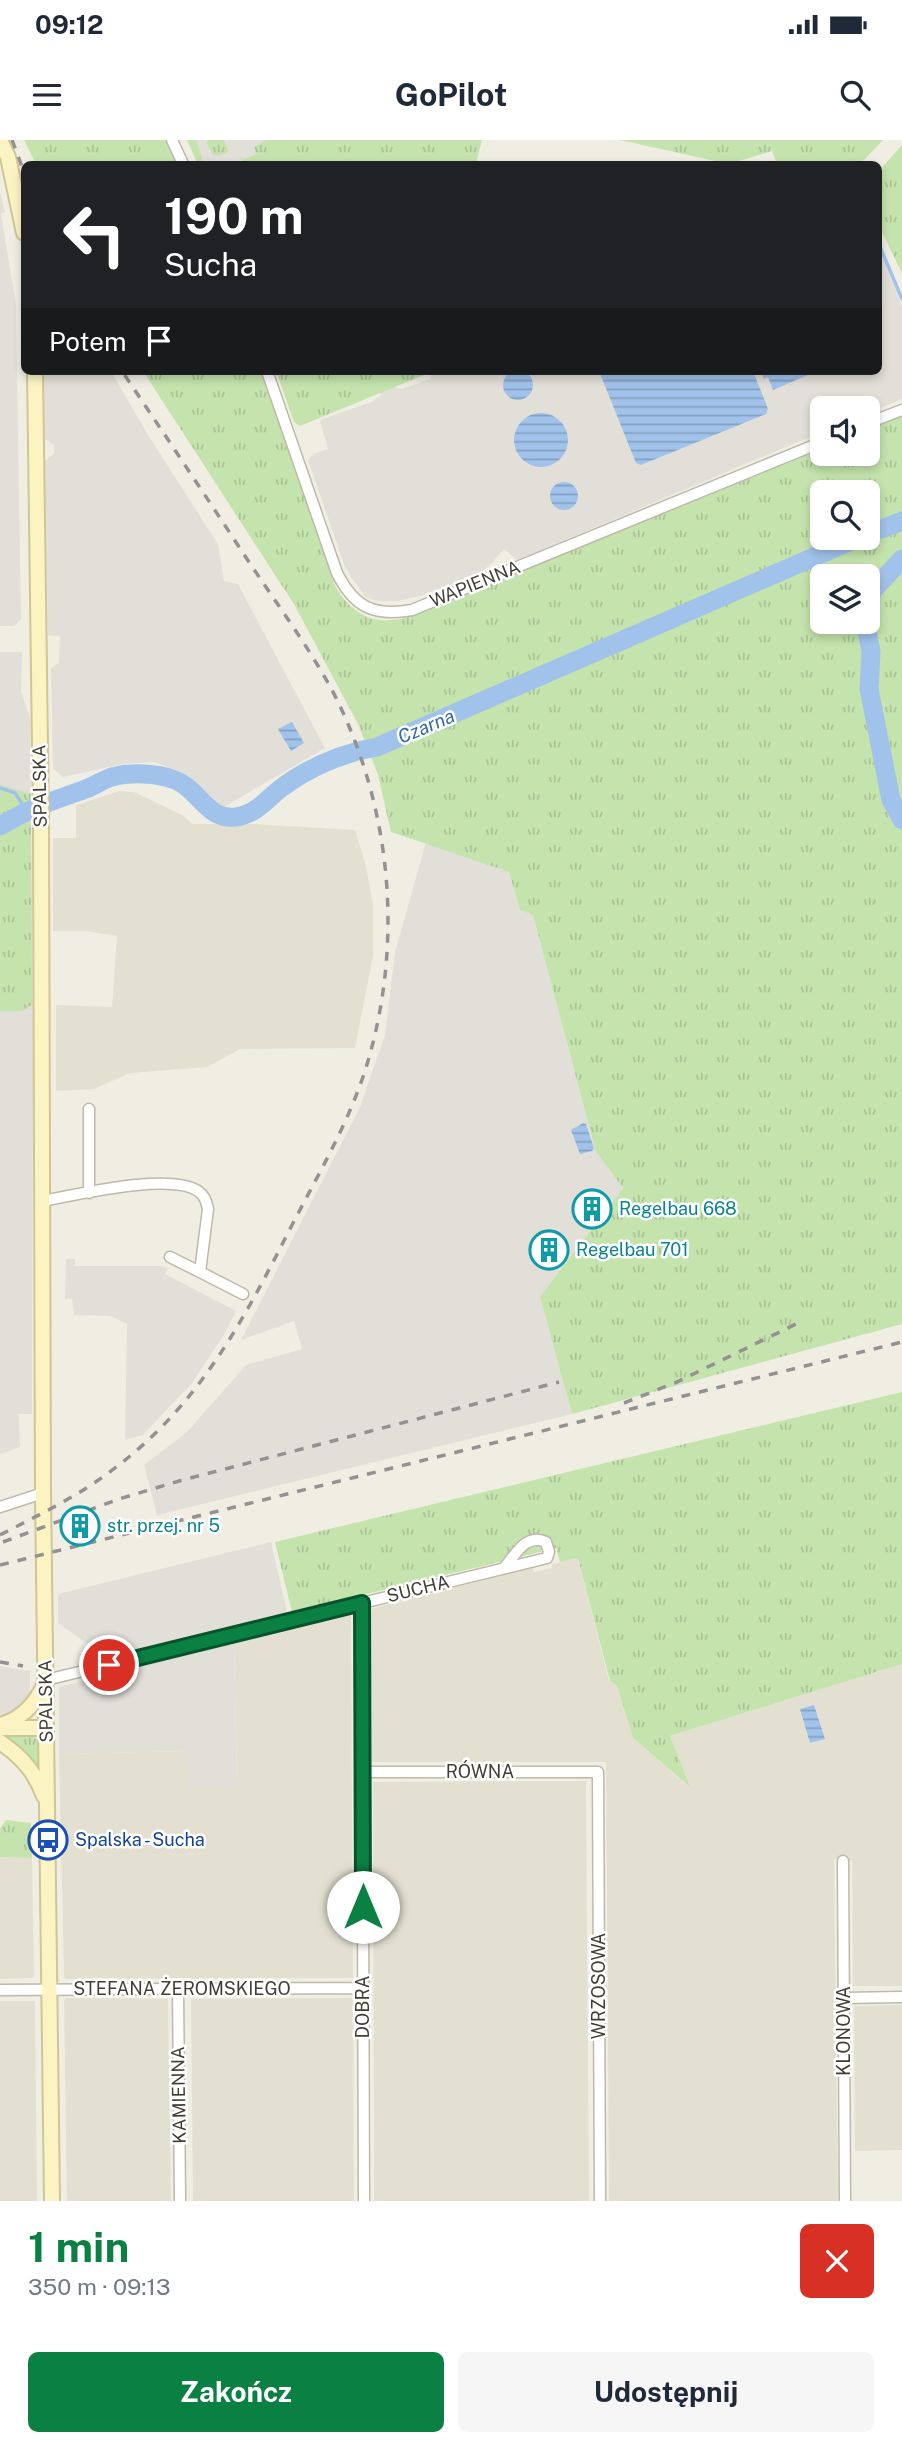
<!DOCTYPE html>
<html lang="pl">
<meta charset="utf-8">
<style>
:root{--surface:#fff;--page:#f6f6f7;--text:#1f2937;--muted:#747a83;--accent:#0b8043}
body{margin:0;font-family:"Public Sans",sans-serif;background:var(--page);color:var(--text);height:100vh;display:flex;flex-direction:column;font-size:26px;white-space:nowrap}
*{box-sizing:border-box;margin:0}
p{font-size:23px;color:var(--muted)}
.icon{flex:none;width:38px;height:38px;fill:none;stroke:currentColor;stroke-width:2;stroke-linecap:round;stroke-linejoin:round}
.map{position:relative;height:2061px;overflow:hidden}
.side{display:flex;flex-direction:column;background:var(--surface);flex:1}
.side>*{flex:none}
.banner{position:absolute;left:21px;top:21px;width:861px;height:214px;border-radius:10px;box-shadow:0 4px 10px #0003;background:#202124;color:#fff;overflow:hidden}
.buttons{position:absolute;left:810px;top:256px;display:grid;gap:14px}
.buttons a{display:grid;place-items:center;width:70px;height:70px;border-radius:10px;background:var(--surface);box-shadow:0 4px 10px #0003;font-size:35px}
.pin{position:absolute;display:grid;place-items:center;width:60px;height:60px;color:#fff;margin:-30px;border:4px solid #fff;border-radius:50%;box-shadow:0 2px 7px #0007}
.me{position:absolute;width:77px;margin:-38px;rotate:0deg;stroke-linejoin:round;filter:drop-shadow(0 0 5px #0008)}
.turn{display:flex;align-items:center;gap:24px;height:147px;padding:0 28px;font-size:32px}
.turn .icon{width:91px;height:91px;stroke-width:2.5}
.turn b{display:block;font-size:49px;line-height:60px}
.then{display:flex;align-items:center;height:66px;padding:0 28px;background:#0003;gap:14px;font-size:26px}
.round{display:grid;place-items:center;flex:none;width:74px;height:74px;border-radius:10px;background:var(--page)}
.overview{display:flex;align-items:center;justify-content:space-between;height:119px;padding:0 28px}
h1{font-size:42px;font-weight:700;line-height:52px;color:var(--accent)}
.action{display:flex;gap:14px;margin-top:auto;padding:14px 28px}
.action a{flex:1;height:80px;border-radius:10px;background:var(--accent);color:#fff;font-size:28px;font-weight:700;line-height:80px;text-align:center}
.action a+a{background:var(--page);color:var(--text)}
.status{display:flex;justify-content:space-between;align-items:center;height:49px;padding:0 35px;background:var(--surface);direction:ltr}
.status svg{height:19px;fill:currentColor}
header{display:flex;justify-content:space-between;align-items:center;height:91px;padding:0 28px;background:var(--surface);font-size:32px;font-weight:700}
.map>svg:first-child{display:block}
.residential{fill:#e4e0d1}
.industrial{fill:#e2dfd8}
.grass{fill:url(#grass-tufts);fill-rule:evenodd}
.water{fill:url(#water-rules)}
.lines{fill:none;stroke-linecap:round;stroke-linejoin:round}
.stream{stroke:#a1c3eb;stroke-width:3.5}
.river{stroke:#a1c3eb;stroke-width:19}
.street-casing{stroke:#beb9a9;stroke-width:13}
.secondary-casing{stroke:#cec695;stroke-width:18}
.street{stroke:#fff;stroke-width:10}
.secondary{stroke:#fbf4c2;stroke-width:14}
.rail{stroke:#929292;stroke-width:3.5;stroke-dasharray:9 9;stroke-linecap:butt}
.route-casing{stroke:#07532c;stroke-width:18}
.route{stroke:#0b8043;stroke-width:12}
.labels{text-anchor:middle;stroke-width:5;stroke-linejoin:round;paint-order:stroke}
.street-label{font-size:18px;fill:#413e34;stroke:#fff}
.culture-label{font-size:18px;fill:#0d838f;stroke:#fff;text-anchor:start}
.transit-label{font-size:18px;fill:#164399;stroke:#fff;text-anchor:start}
.water-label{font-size:19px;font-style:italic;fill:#3467a5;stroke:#fff}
</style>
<div class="status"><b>09:12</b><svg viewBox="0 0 49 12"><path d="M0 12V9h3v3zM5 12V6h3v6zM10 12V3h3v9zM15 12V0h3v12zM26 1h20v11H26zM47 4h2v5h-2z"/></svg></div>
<header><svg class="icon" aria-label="menu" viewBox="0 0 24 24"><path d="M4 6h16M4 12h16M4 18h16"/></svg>GoPilot<svg class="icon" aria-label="search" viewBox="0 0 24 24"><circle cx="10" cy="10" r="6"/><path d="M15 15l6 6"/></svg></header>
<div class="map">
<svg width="902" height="2061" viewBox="0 0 902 2061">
<defs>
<pattern id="grass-tufts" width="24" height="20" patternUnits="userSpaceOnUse" patternTransform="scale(1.75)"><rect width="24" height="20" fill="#c4e3ad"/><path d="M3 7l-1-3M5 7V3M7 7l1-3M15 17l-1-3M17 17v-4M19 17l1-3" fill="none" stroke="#aac495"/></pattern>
<pattern id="water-rules" width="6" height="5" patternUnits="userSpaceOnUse" patternTransform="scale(1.75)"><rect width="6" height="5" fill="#a1c3eb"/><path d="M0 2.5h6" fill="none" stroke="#85a0bf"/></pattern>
</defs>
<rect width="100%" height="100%" fill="#f0eee3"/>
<!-- residential -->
<path class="residential" d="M120,651L134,652L182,675L193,684H253L355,690L366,726L373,764V816L355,908L240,909L207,927L130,933L94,949L56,951V865L112,867L117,796L85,791H53V698H76V665Z
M578,1418L609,1541L617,1546L633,1598L688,1646L670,1596L902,1524V1846H853L852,1720L834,1719L838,2061H609L606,1622H372L370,1469L533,1428L534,1432L552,1428V1424Z
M351,1474L353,1838L66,1839L64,1837L59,1614L188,1611L237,1639L234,1503Z
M586,1641L589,2061H374L373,1642Z
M0,1717L32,1718L34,1836L32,1838L0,1839Z
M66,1858L168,1859L171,2061H67L64,1861Z
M353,1858L354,2061H193L191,1859Z
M35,1861L37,2061H0V1861Z
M902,1865V2010L855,2011L854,1866Z"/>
<!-- industrial -->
<path class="industrial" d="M187,0H286V1L233,24H198Z
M0,51L5,72L1,74L16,165L21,479L14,486H0Z
M879,108L902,166V259L868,273V268H822V292L517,420L504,409L489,426L478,434L424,455L397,461H377L366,457L353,440L345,427L308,320L313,314L328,309L320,280L371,262L380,256L387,245L402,249L430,239L432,231H878Z
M44,231H111L148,295L218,404L224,441L238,444L325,608L222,668L183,633L154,622L122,624L63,637L53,628L51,528L59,523L60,496L48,495L45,321L54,314V305L45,299Z
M0,512H22L21,552L30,578L33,895L32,1274H19L20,1307L0,1314Z
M426,702L509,732L520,770L533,775L596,1012L623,1048L540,1157L572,1274L157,1375L144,1325L186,1293L246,1225L302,1209L294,1181L241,1200L360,967L385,895L395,812Z
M66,1119H75V1126H162L168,1129L165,1134L236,1171L225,1193L192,1243L143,1295L125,1300L127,1184L110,1176L74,1175L72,1159H65Z
M271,1402L287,1472L137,1511L127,1508L102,1514L58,1483V1454Z
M234,1503L237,1647L188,1648L187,1611L59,1614V1547Z
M0,1526L30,1531V1553L27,1559L15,1570L0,1575Z"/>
<!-- grass -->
<path class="grass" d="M24,0H166L177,24H36Z
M187,0H196L202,17L200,24H198Z
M210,0H224L229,11L219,16L213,15L206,2Z
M266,0H482L476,24H233L256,14L254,7Z
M620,0H883L860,24H777L772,11L729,24Z
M902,5V133L879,86L878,32Z
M143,231H261L336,448C354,477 378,487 411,476L822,307V313H868V288L902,275V1184L572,1274L540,1157L623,1048L596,1012L533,775L520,770L509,732L391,692L378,635L358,584L295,466ZM822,352H868V397H822ZM822,436H868V481H822Z
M276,231H425L424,235L300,286L294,282Z
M0,645L31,654L32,865L22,871H0Z
M902,1252V1524L670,1596L690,1647L633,1598L617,1546L610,1541L578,1418L560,1422L556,1408L292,1472L275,1402Z
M7,1595L33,1596L38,1599L40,1606L38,1629L4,1598Z
M6,1680L31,1683L32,1718L0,1717V1689Z"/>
<!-- water -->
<path class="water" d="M503 245a15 15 0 1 1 30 0a15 15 0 1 1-30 0Z
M599,231H753L768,269L766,274L641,325L636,323Z
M765,231H817L773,250L768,237L764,239L762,234Z
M514 300a27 27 0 1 1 54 0a27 27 0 1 1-54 0Z
M550 356a14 14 0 1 1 28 0a14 14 0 1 1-28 0Z
M292,582L304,603L291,611L278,589Z
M583,983L586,984L594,1008L592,1011L580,1014L571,990Z
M814,1565L825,1599L810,1603L800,1569Z"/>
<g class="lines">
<!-- stream -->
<path class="stream" d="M878,102L902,159
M0,648L15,653L26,670"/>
<!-- river -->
<path class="river" d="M868,394L902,381
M868,465L873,450L902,419
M865,481L871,511L869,549L891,660L902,680
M0,686C28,669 52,661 83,650C93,647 102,640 112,637C131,632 157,633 175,640C199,649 207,681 236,677C258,674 268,657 284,646C313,625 342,613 377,607L860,397"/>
<!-- street casing -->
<g class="street-casing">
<path id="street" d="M172,0L183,24
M267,231L337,433C354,467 374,477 412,470L822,302
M868,283L902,270
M89,969V1053
M42,1061C76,1055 169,1032 198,1051C205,1056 206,1061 208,1069L200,1132L243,1154
M170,1117L200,1132
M0,1367L43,1353
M362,1463L364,2061
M46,1540L547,1418L549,1412L546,1402C526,1393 516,1414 504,1428
M362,1632H598L600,2061
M843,1721L845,2061
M178,1849L180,2061
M0,1850L363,1848
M844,1858L902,1857"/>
</g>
<!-- secondary casing -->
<g class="secondary-casing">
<path id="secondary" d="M0,0L8,17L24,93
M35,231L41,683L43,1353L52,2061
M0,1585C22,1579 35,1565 44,1545
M2,1588H46
M0,1602C22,1617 35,1632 44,1656"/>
</g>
<!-- street -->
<use href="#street" class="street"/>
<!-- secondary -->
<use href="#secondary" class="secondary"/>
<!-- rail -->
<path class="rail" d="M12,0L24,32
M624,1263L677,1242L796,1184
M0,1395C33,1378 66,1362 97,1341C195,1274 240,1187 292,1085C320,1031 351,979 368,921C404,798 391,664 332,550C308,506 277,464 249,422C207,358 165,295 122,231
M3,1402L119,1359L179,1341L559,1242
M0,1425L902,1202
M0,1522L23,1526"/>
</g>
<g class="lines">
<!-- route casing -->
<g class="route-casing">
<path id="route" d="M109,1525L362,1463L363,1767"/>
</g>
<!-- route -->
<use href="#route" class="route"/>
</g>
<!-- icons -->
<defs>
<g id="building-ring" transform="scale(2.0125)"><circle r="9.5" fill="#fff" stroke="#0f9aa8" stroke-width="1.5"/><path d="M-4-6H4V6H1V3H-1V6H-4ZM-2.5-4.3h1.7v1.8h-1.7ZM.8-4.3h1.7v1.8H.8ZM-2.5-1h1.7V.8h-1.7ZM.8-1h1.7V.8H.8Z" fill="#0f9aa8"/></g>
<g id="bus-ring" transform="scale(2.0125)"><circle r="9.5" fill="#fff" stroke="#1a4fb4" stroke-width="1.5"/><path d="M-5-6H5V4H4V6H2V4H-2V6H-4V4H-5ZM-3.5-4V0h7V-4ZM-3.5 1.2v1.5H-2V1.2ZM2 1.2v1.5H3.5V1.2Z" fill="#1a4fb4"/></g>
</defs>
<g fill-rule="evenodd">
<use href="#building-ring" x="592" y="1069"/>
<use href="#building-ring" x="549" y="1110"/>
<use href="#building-ring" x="80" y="1386"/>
<use href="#bus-ring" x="48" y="1700"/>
</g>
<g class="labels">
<!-- street labels -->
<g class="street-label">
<text transform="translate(475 444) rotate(-22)" y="6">WAPIENNA</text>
<text transform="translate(40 646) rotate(-91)" y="6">SPALSKA</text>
<text transform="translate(418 1449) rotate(-14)" y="6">SUCHA</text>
<text transform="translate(46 1561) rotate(-91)" y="6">SPALSKA</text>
<text x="480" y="1638">RÓWNA</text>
<text transform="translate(599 1846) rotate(-90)" y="6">WRZOSOWA</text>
<text x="182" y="1855">STEFANA ŻEROMSKIEGO</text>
<text transform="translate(363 1867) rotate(-90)" y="6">DOBRA</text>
<text transform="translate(844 1891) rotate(-90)" y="6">KLONOWA</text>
<text transform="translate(179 1955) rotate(-91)" y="6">KAMIENNA</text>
</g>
<!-- culture labels -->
<g class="culture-label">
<text x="619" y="1075">Regelbau 668</text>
<text x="576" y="1116">Regelbau 701</text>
<text x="107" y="1392">str. przej. nr 5</text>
</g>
<!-- transit labels -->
<g class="transit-label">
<text x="75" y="1706">Spalska - Sucha</text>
</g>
<!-- water labels -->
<g class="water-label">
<text transform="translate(426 586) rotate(-23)" y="7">Czarna</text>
</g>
</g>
</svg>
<div class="buttons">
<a><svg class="icon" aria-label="sound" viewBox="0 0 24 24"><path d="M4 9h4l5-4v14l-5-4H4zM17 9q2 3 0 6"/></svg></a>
<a><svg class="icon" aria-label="search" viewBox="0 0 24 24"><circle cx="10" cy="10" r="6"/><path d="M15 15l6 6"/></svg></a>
<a><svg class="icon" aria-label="layers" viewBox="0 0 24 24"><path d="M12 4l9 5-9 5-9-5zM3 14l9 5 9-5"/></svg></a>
</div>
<div class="pin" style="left:109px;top:1525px;background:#d93025"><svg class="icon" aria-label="arrive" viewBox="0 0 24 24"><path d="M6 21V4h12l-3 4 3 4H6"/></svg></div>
<svg class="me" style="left:363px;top:1767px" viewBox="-20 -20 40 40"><circle r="19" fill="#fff"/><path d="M0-13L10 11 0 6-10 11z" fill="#0b8043"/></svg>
<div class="banner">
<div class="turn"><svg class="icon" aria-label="left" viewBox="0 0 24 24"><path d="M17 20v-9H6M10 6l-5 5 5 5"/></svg><div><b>190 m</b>Sucha</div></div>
<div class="then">Potem<svg class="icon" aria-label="arrive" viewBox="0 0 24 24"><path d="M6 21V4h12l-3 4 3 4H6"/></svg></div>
</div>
</div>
<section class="side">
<div class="overview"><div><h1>1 min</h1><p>350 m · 09:13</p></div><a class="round" style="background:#d93025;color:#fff"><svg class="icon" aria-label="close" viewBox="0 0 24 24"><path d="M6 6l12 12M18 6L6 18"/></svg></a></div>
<div class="action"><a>Zakończ</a><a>Udostępnij</a></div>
</section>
